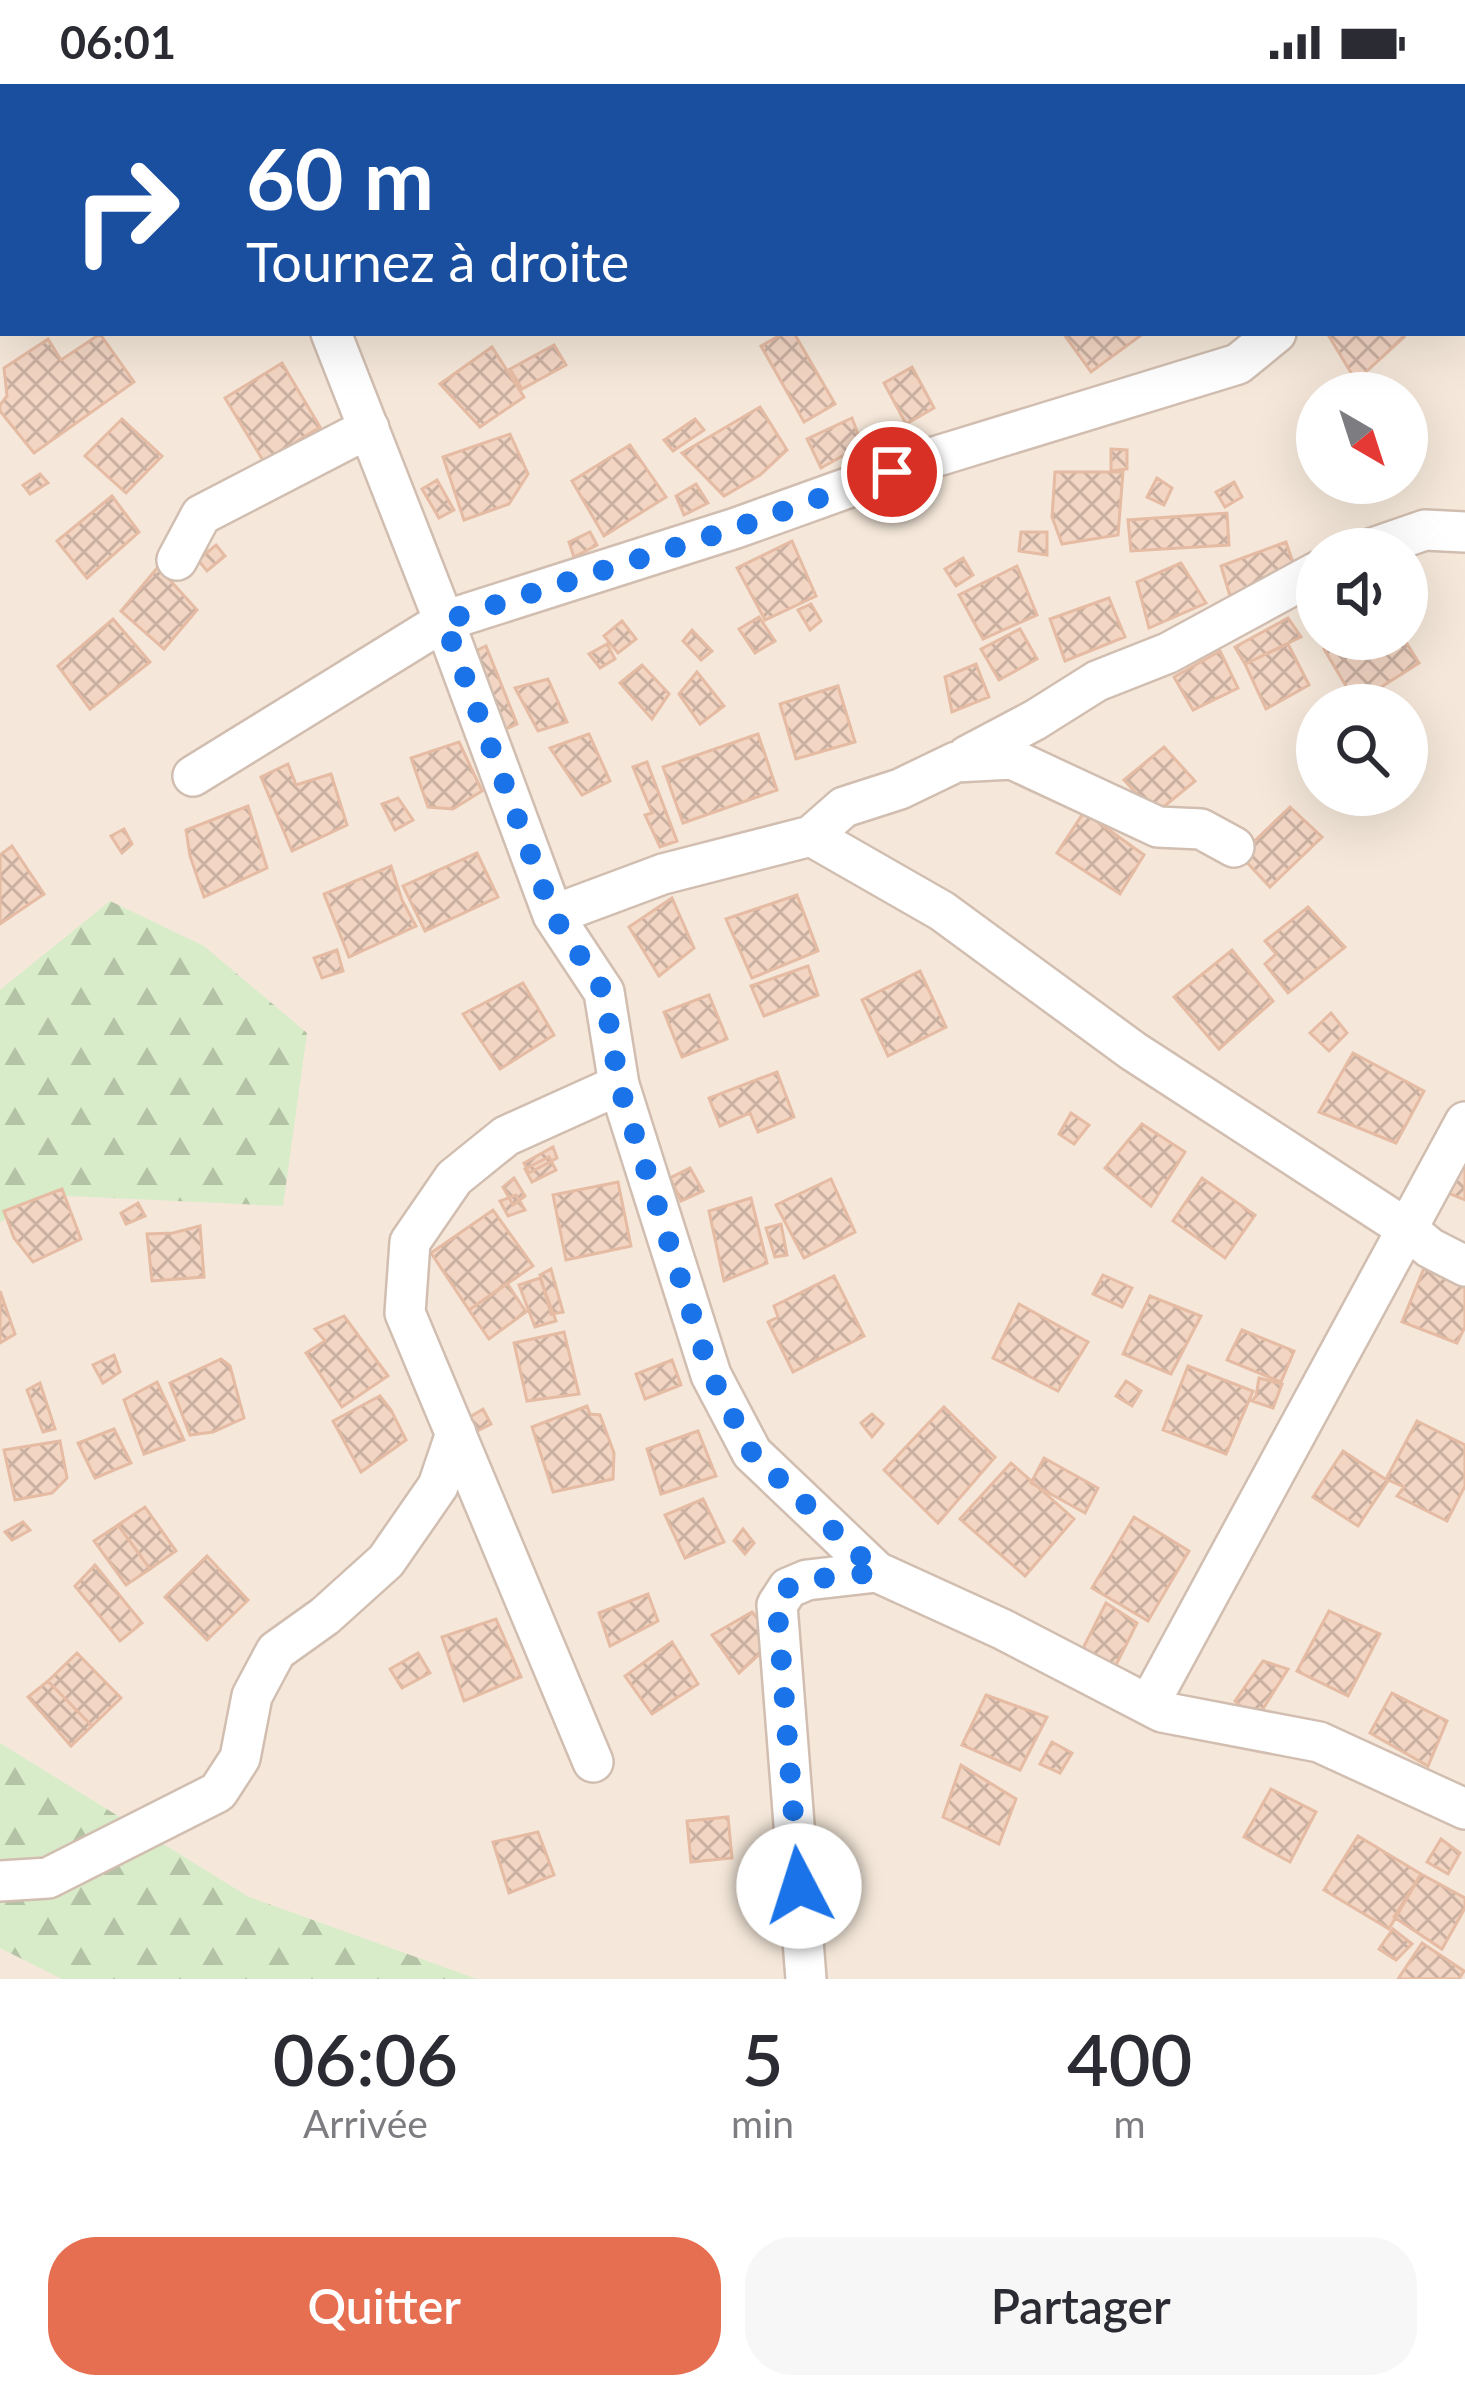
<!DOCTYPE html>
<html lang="fr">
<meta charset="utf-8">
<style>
:root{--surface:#fff;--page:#f7f7f7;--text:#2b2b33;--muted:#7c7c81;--accent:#e76f51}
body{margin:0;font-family:Lato,sans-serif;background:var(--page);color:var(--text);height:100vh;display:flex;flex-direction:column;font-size:45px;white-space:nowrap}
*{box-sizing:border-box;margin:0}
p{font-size:39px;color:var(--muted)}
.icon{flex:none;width:66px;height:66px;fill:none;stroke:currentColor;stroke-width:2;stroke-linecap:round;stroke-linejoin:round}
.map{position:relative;height:1895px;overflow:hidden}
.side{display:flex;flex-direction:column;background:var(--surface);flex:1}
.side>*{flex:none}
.top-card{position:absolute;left:0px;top:0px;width:1467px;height:252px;box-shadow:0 12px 48px #0002;background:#1a4fa0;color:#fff;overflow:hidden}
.needle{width:78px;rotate:141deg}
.fabs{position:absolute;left:1296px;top:288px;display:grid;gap:24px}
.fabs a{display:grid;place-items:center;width:132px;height:132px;border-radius:50%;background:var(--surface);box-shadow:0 12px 48px #0002;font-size:60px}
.pin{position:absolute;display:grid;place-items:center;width:102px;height:102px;color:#fff;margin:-51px;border:6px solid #fff;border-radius:50%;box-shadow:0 3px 12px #0007}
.me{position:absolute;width:132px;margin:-66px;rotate:355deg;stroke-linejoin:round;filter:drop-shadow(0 0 9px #0008)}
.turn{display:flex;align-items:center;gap:42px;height:252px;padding:0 48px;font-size:54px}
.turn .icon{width:156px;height:156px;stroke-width:2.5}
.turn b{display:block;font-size:84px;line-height:102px}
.eta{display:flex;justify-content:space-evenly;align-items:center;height:204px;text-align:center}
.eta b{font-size:72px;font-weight:600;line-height:84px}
.primary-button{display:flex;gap:24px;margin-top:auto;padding:24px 48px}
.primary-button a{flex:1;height:138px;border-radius:48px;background:var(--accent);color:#fff;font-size:48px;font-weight:600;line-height:138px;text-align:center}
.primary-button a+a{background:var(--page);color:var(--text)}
.status{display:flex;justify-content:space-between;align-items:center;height:84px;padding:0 60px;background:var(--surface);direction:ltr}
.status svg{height:33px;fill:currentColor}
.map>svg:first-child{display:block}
.residential{fill:#f5e8da;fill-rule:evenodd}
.forest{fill:url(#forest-firs)}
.building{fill:url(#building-cross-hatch);stroke:#e6bba3;stroke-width:3}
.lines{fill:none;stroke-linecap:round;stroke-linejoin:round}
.minor-casing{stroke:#d1beb0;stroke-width:44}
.minor{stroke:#fff;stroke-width:39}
.route{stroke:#1a73e8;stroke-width:21;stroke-dasharray:0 37.8}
</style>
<div class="status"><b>06:01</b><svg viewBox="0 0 49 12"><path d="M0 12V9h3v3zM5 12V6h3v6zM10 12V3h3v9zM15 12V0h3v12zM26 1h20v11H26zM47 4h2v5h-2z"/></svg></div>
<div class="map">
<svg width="1465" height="1895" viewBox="0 0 1465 1895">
<defs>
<pattern id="forest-firs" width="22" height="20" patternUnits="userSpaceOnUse" patternTransform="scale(3)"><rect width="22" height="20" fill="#d8ecc9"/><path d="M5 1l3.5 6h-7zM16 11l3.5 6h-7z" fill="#b4c2a5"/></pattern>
<pattern id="building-cross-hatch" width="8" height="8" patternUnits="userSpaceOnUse" patternTransform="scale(3)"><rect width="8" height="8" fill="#f3d5c3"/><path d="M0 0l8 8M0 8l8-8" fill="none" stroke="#cab0a1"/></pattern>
</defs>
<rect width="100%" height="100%" fill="#fdf6ec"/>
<!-- residential -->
<path class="residential" d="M0,0H1465V1895H0ZM3,3H1464V249H3ZM1317,309H1407V399H1317ZM1317,465H1407V555H1317ZM1317,621H1407V711H1317Z"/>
<!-- forest -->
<path class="forest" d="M110,817L204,862L307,949L283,1122L47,1111L0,1138V906Z
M0,1659L249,1813L477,1895H62L0,1864Z"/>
<!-- building -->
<path class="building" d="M392,0H444V3H392Z
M784,249H794L835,320L804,338L761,262Z
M1063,249H1144L1091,288Z
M1327,249H1401L1404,253L1356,297Z
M100,250L134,298L34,369L0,327V321L7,312L4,284L48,255L61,276Z
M554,261L566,281L522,305L510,285Z
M492,263L524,313L480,343L440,300Z
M282,279L320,343L264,378L225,314Z
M912,283L934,324L906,340L884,299Z
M760,323L787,366L760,391L724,412L682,369Z
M852,334L862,361L821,384L807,355Z
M122,335L162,372L126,409L85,372Z
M695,335L704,346L673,367L664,356Z
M510,350L528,390L509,420L464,436L443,373Z
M630,361L666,413L604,452L572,397Z
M1111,365L1127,366V385L1111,387Z
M1055,388H1123L1118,451L1062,460L1052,433Z
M40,390L48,399L30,410L23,401Z
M1157,394L1172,404L1164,421L1147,413Z
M437,396L454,426L439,434L422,405Z
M1234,398L1242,413L1225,423L1216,408Z
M696,400L708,419L684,431L676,412Z
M112,412L139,448L87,494L57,457Z
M1227,429L1229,461L1131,467L1128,436Z
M590,448L597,461L574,473L569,458Z
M1021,448H1047V471L1019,467Z
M792,457L816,512L765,536L737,484Z
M1286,458L1296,487L1230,512L1221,482Z
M216,461L225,472L207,487L198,476Z
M963,474L973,491L956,502L945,485Z
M1181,479L1206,519L1149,544L1137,498Z
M1017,482L1037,531L983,555L959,511Z
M158,483L197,526L164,565L121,527Z
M1109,514L1125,553L1065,577L1050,535Z
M811,520L821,537L810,546L798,526Z
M759,533L775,557L755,569L739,545Z
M1288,534L1301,553L1245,580L1235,563Z
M113,535L150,578L90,625L58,582Z
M622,537L636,555L618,569L604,552Z
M1020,545L1037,575L999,596L981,565Z
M692,546L712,567L701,576L683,557Z
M1340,555H1404L1419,579L1356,619L1324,565Z
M607,560L615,575L600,584L589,570Z
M1288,560L1309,601L1266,625L1245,580Z
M486,562L517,640L497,649L465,572Z
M1220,567L1238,604L1193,626L1174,593Z
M976,580L989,613L952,628L945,593Z
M642,581L669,610L652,635L620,599Z
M697,588L724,622L700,640L679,610Z
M548,595L567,638L538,647L515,604Z
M838,602L855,658L796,675L780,620Z
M589,650L610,697L582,711L550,664Z
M758,650L777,706L683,739L663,683Z
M459,658L482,707L453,725L428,723L411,674Z
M1164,663L1195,697L1155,730L1124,696Z
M647,678L677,757L660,763L645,731L652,729L633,683Z
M288,680L296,701L331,690L347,741L292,767L261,693Z
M398,714L413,736L395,746L382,720Z
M248,722L267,784L204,813L190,772L186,746Z
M1290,723L1322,753L1270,803L1240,771Z
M1084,728L1144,771L1120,810L1057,769Z
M124,745L132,760L122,769L111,752Z
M12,762L44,810L0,840V771Z
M12,762L44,810L0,840V771Z
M477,769L498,813L425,847L403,802Z
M391,782L402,816L416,842L349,873L324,810Z
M797,811L818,867L752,894L726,835Z
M672,814L694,864L659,892L629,843Z
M1308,823L1345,863L1288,909L1265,880L1276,870L1265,857Z
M337,866L343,887L322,894L314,874Z
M1232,866L1273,917L1219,965L1174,913Z
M808,882L818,911L764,932L751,902Z
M920,887L946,943L888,972L862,916Z
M523,899L554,951L500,985L463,930Z
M709,911L727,955L682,973L664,928Z
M1331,929L1347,949L1329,967L1310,949Z
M1353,969L1424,1007L1396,1059L1319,1028Z
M777,988L794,1033L758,1048L750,1029L720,1042L709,1014Z
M1071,1029L1089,1041L1074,1060L1059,1050Z
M1142,1040L1185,1068L1151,1122L1105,1084Z
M1465,1060V1116L1443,1107Z
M553,1063L557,1074L529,1089L524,1079Z
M549,1073L556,1086L532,1098L525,1085Z
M690,1084L703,1107L681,1117L670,1094Z
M514,1094L525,1112L513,1121L503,1103Z
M1202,1094L1255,1131L1225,1174L1173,1137Z
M831,1095L855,1148L804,1174L776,1121Z
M618,1098L631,1162L566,1176L553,1111Z
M62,1105L81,1155L33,1178L14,1154L4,1127Z
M516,1111L525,1126L508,1132L500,1117Z
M751,1114L767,1179L724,1197L709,1127Z
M138,1119L145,1132L126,1140L121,1129Z
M493,1126L533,1182L469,1226L431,1169Z
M781,1140L787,1171L775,1173L766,1144Z
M200,1142L204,1193L152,1197L147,1150L173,1149Z
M1424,1184L1465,1204V1243L1457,1259L1402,1238Z
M551,1185L563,1228L551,1230L540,1191Z
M1103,1191L1132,1204L1122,1223L1093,1210Z
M834,1192L864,1252L793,1288L768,1238L778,1233L774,1222Z
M540,1194L556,1237L535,1243L519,1201Z
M507,1199L526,1228L489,1255L469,1226Z
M0,1207L15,1250L0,1259Z
M1150,1212L1201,1232L1171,1290L1123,1270Z
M1019,1220L1088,1258L1058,1307L993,1274Z
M344,1232L388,1292L342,1323L306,1269L325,1257L315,1245Z
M1242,1246L1294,1267L1281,1298L1227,1276Z
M564,1248L579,1310L527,1317L514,1259Z
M114,1271L120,1288L103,1299L93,1281Z
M221,1275L230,1282L244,1334L213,1348L190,1351L170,1299Z
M672,1276L681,1301L645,1315L636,1290Z
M1188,1282L1253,1307L1226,1370L1163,1346Z
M1259,1294L1282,1300L1273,1324L1252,1317L1256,1312Z
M1126,1297L1141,1307L1132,1322L1116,1312Z
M157,1298L184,1356L144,1370L124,1316Z
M40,1299L55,1345L43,1348L27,1306Z
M380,1312L391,1326L406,1356L361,1388L333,1337Z
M587,1322L590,1330L600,1331L614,1369L613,1395L553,1408L532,1343Z
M944,1323L995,1373L938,1439L884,1386Z
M483,1325L491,1340L473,1349L465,1336Z
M872,1330L883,1340L872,1353L861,1339Z
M1417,1337L1465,1361V1402L1447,1437L1397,1412L1404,1403L1386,1395Z
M114,1345L131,1379L95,1394L78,1359Z
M698,1347L716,1392L661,1410L647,1365Z
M60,1357L67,1394L52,1409L15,1416L4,1366Z
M1343,1367L1388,1397L1358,1442L1313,1413Z
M1044,1374L1098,1404L1085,1429L1031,1399Z
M1011,1379L1074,1435L1025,1492L960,1435Z
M703,1415L724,1458L685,1474L665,1431Z
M145,1423L176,1467L150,1485L118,1441Z
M1134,1433L1189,1467L1148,1537L1092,1504Z
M23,1438L30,1446L12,1456L5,1448Z
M118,1441L150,1485L126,1501L94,1457Z
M743,1445L754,1459L745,1470L734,1457Z
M207,1472L248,1516L207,1556L165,1513Z
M207,1472L248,1516L207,1556L165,1513Z
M95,1481L142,1539L120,1557L75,1502Z
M648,1510L658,1537L610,1562L599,1529Z
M1106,1519L1137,1539L1113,1587L1080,1570Z
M1329,1527L1380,1550L1348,1612L1297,1587Z
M752,1528L775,1556L739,1589L712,1551Z
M496,1535L521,1593L464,1617L442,1553Z
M672,1558L698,1600L652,1630L625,1592Z
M672,1558L698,1600L652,1630L625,1592Z
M77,1569L121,1614L92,1642L48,1597Z
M77,1569L121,1614L92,1642L48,1597Z
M418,1569L430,1589L402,1604L390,1585Z
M418,1569L430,1589L402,1604L390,1585Z
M1263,1577L1288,1585L1256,1636L1235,1617Z
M48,1597L92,1642L71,1662L28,1613Z
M48,1597L92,1642L71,1662L28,1613Z
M1392,1609L1447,1637L1428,1682L1370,1649Z
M986,1611L1047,1633L1020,1686L962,1661Z
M1052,1658L1072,1669L1060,1689L1040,1680Z
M961,1681L1016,1715L999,1760L943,1733Z
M1271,1705L1316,1728L1290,1778L1244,1753Z
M728,1733L732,1774L691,1778L687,1737Z
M538,1748L554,1791L509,1809L493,1758Z
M1358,1752L1421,1790L1389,1845L1324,1806Z
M1441,1755L1460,1769L1448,1790L1427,1778Z
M1421,1790L1465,1814V1824L1442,1865L1394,1833Z
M1393,1845L1412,1860L1396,1876L1379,1865Z
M1422,1859L1464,1887L1459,1895H1398Z"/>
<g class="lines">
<!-- minor casing -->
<g class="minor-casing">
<path id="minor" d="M234,0L235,3
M44,3L46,0
M0,90L3,84
M331,249L444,537L553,831L604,908L619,1001L711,1291L752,1369L877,1488L1002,1545L1162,1628L1319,1658L1465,1725
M1370,465L1425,446L1465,448
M177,476L201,431L369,344
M967,672L1035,636L1097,597L1168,569L1317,488
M193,692L444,537L736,444L931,374L1238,280L1276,249
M811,752L844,723L900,705L956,678L1012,675L1158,743L1201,745L1234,763
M553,831L663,790L811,752L942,827L1133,967L1407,1145L1430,1164L1465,1182
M1149,1620L1465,1038
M593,1678L405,1229L410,1158L454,1094L506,1052L619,1001
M0,1797L48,1794L218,1708L240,1674L252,1612L276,1567L325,1532L386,1477L438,1402L456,1349
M806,1895L777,1521L788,1504L807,1496L877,1488"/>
</g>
<!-- minor -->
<use href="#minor" class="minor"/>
</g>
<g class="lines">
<!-- route -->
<path class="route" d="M799,1802L777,1521L788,1504L807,1496L877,1488L752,1369L711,1291L619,1001L604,908L553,831L444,537L736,444L892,388"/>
</g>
</svg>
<div class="fabs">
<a><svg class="needle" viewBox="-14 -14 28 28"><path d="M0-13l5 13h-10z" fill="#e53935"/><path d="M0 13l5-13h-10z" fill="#7c7c81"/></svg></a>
<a><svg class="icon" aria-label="sound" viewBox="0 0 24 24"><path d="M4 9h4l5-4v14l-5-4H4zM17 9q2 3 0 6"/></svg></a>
<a><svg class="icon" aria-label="search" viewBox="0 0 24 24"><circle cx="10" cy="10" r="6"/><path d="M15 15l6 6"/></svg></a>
</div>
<div class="pin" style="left:892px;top:388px;background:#d93025"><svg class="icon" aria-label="arrive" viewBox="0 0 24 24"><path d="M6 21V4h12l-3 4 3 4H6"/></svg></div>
<svg class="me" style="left:799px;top:1802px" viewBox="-20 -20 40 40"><circle r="19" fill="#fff"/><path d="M0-13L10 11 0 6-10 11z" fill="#1a73e8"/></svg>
<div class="top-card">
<div class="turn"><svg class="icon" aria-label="right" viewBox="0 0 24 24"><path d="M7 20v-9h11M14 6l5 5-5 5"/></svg><div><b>60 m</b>Tournez à droite</div></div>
</div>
</div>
<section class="side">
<div class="eta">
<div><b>06:06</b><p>Arrivée</p></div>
<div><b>5</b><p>min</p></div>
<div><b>400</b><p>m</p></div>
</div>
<div class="primary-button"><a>Quitter</a><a>Partager</a></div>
</section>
